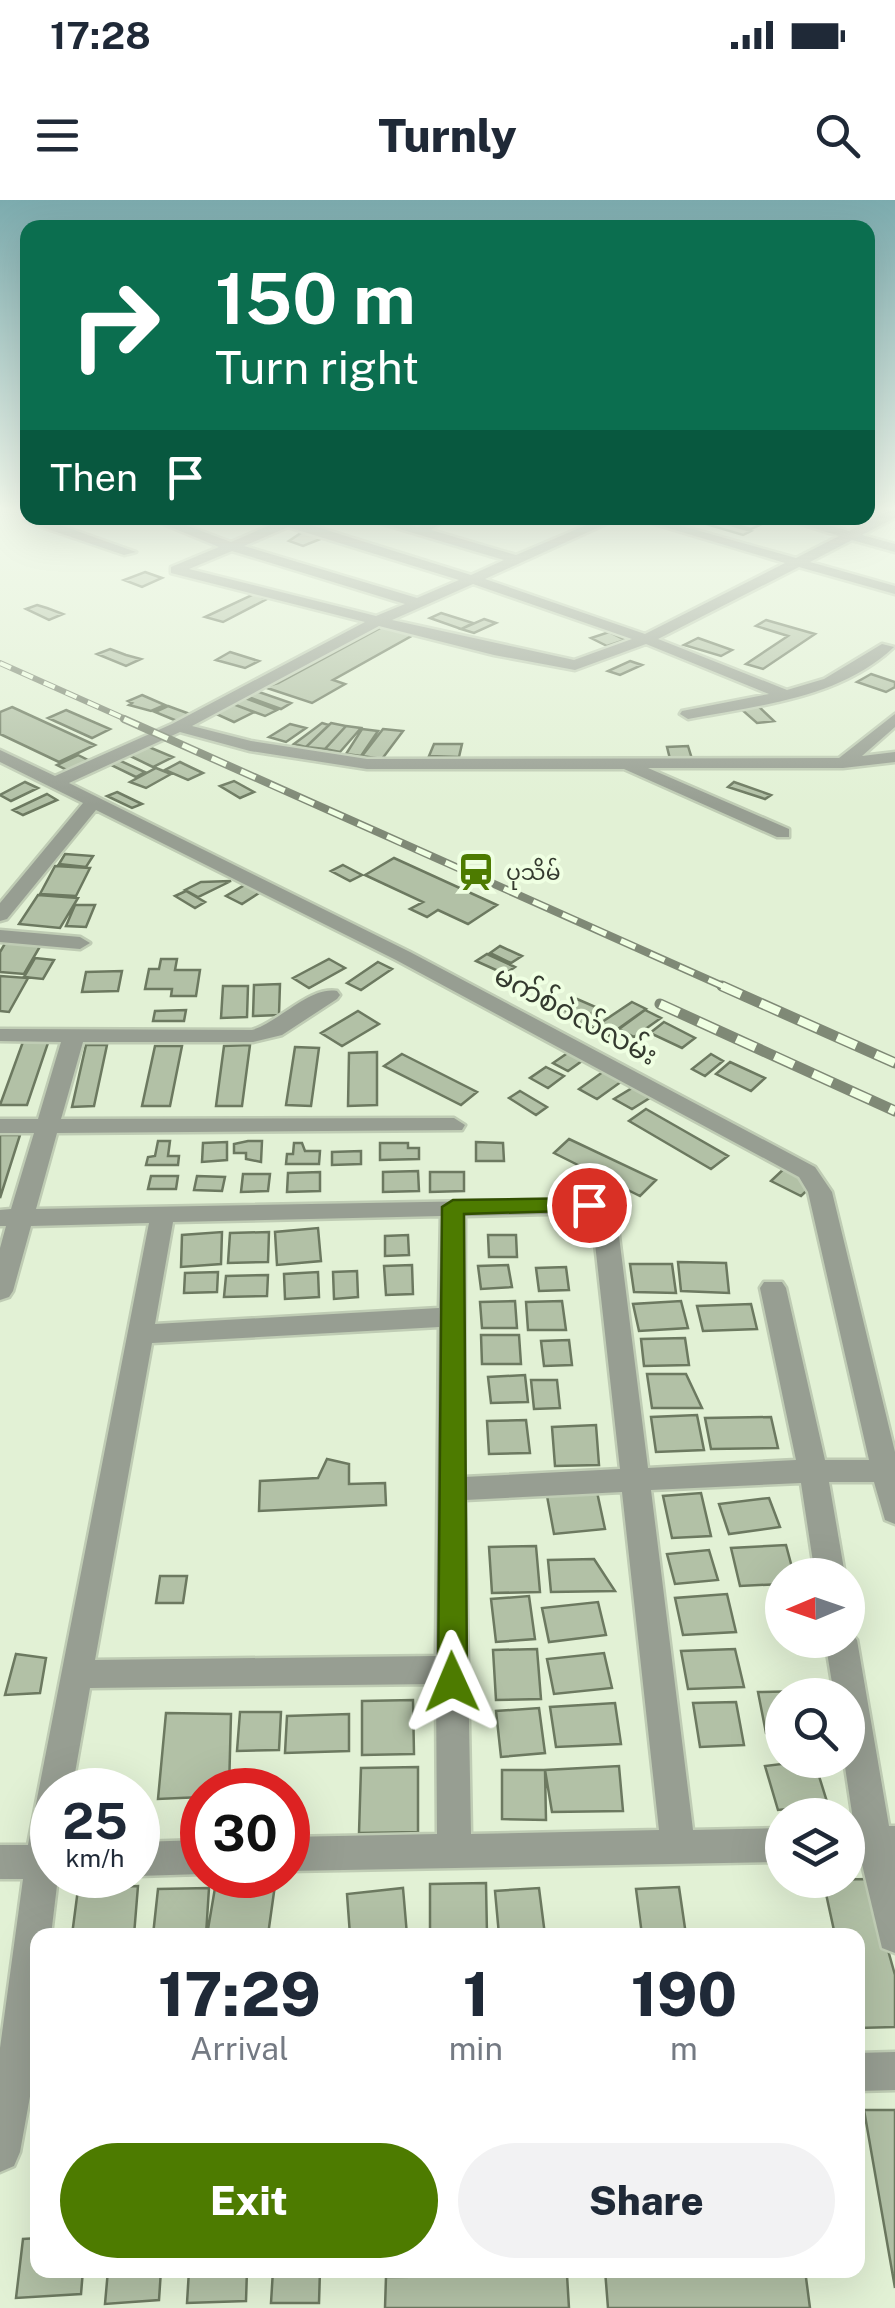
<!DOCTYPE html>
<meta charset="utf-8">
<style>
:root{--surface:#fff;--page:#f2f2f3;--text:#1f2937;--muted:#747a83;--accent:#4d7b00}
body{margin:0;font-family:"Public Sans","Noto Sans Myanmar",sans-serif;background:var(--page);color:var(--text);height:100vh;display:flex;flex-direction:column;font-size:38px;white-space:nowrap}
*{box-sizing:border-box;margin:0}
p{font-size:32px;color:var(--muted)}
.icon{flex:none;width:55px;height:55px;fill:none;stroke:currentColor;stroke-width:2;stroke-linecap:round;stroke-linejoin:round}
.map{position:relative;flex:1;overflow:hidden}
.sheet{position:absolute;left:30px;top:1728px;width:835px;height:350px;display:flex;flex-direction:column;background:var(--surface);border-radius:20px;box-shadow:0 10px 40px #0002}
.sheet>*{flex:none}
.top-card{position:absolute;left:20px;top:20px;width:855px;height:305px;border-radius:20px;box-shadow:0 10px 40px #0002;background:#0b6e4f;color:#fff;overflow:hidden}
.needle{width:65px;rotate:268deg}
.fabs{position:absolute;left:765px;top:1358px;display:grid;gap:20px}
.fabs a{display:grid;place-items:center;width:100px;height:100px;border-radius:50%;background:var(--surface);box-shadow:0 10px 40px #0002;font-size:50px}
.speed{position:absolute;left:30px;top:1568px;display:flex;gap:20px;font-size:50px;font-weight:700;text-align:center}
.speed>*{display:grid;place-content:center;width:130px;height:130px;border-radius:50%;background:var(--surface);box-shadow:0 10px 40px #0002;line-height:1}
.speed small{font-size:25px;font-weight:400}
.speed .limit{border:15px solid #d22;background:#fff;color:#111}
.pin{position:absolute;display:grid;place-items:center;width:85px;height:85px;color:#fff;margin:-42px;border:5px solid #fff;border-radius:50%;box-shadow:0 2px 10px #0007}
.me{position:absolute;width:110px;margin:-55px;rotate:359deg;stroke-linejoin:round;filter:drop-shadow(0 0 8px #0008)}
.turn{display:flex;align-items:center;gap:35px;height:210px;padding:0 30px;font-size:45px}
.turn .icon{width:130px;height:130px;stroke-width:2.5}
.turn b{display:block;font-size:70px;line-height:85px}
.then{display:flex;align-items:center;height:95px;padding:0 30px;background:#0003;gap:20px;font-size:38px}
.eta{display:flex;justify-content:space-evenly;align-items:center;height:170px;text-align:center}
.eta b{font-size:60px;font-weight:800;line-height:70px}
.action{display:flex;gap:20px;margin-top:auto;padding:20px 30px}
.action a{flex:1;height:115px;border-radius:60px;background:var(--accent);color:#fff;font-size:40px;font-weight:800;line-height:115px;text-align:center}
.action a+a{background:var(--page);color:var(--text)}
.status{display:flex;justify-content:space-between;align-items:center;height:70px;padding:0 50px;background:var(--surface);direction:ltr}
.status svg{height:28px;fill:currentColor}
header{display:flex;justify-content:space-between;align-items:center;height:130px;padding:0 30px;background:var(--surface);font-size:45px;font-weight:800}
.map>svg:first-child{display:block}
.building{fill:#b2c1a6;stroke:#6c7960;stroke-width:2.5}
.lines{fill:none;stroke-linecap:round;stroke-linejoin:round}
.minor-casing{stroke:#bfccb4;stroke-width:5}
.minor{fill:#979e92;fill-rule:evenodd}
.rail-far2-casing{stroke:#7f8976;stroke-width:6}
.rail-far1-casing{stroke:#7f8976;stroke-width:8}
.rail-casing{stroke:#7f8976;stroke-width:11}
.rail-far2{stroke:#efffe2;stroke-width:4;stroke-dasharray:12;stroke-linecap:butt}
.rail-far1{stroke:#efffe2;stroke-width:5;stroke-dasharray:16;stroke-linecap:butt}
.rail{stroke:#efffe2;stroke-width:8;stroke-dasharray:21;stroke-linecap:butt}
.route{fill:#4d7b00;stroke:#325000;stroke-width:2.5}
.labels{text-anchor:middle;stroke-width:8;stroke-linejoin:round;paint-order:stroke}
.far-poi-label{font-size:22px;fill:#343a2f;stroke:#efffe2;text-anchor:start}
.street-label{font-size:28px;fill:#343a2f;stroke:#efffe2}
</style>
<div class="status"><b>17:28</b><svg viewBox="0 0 49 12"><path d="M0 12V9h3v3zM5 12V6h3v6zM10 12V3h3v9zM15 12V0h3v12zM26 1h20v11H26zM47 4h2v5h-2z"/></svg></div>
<header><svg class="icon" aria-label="menu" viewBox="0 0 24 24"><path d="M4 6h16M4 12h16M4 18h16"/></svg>Turnly<svg class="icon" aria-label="search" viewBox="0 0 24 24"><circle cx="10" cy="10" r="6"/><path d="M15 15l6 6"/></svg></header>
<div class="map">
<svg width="895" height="2108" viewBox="0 0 895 2108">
<rect width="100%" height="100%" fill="#e2f1d5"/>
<!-- building -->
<path class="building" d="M740,318L762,324L751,329L714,319Z
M714,320L751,331L743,335L706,324Z
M304,331L323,338L303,346L289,341Z
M145,372L162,378L142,387L124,380Z
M254,394L267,399L223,422L205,417Z
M37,405L47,408L63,414L49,420L26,409Z
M441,413L473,423L461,429L430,418Z
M484,419L496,423L474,433L461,429Z
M766,420L815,434L763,469L746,464L788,436L756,426Z
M386,425L415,434L333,480L345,484L312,503L264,487L278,483Z
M609,432L625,440L607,446L591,438Z
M698,438L732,450L721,456L684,445Z
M110,449L126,455L141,459L126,466L97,454Z
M230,452L259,461L245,468L216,460Z
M630,461L642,465L620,475L608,471Z
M871,474L895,482V487L886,492L857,482Z
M256,491L291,503L281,509L246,496Z
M142,495L165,505L151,511L129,505L132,503L128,501Z
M245,498L277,510L265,516L233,504Z
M233,504L254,512L234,522L214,513Z
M757,505L774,521L757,523L741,509Z
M168,506L190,514L177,521L155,512Z
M12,507L95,545L59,562L0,534V512Z
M66,510L110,529L92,538L48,518Z
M322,523L329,525L306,547L294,544Z
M331,523L346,526L325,549L306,547Z
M290,524L306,528L286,542L269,537Z
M346,526L361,528L340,552L325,549Z
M362,529L378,531L361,556L346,554Z
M383,529L403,531L382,559L362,556Z
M434,544H462L459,557L429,556Z
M144,545L173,557L153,567L124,553Z
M688,546L692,559H670L667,547Z
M78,555L92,562L71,572L57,565Z
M114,558L145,572L136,577L105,562Z
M180,562L203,573L188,580L165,570Z
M156,568L171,574L146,588L130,582Z
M234,581L254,592L240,598L220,586Z
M25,582L38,588L11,601L0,595Z
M734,582L771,595L765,599L728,587Z
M117,592L142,604L132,608L107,596Z
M47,594L57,600L23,615L13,610Z
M65,654L93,656L86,667L59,664Z
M394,658L497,705L468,724L438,710L427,717L410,709L423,702L365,675Z
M343,665L362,675L350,681L331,671Z
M55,666L90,668L76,696L40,694Z
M255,679L270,686L242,704L226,696Z
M231,681L198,697L185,690L201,682Z
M186,691L205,702L195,708L175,696Z
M38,695L78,698L60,728L19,724Z
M75,705H95L86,727L66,726Z
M7,740L42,743L24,774L0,772V752Z
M500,746L522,756L511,763L490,753Z
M487,754L515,767L505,774L476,761Z
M35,758L54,760L43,779L24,777Z
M161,759H177L175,770H200L196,796H171L172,789H145L149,769H159Z
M329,759L345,768L309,788L293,778Z
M378,762L392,769L361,790L347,783Z
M122,771L118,791L82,792L86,772Z
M0,776L28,778L9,812L0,811Z
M280,784L279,815L253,816L254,785Z
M223,786H248L247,817L221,818Z
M577,799L598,808L586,818L564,809Z
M547,802L594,823L589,827L542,806Z
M632,802L646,809L608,836L593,828Z
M186,810L184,821H153L155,811Z
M645,810L661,818L634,837L619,829Z
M358,811L379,824L342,846L321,833Z
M664,822L695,838L682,848L650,833Z
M24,839L49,840L27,905H0Z
M86,845H107L94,906L72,907Z
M250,845L242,906H216L224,846Z
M155,846H182L170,906H142Z
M295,847L319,848L311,906L286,905Z
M572,850L586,858L568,871L553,863Z
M377,852V905L348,906L349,853Z
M402,854L477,892L461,905L384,866Z
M711,854L723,861L705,876L692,869Z
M730,862L765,878L751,891L716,874Z
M614,864L632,874L597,899L579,889Z
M546,867L564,876L548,888L530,878Z
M647,879L664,889L632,909L614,899Z
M520,891L547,907L536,915L509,898Z
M646,909L728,956L711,969L629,921Z
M0,935H20L0,998Z
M569,939L656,980L640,996L554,953Z
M158,941H170L168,956H179L178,965H146L148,957L155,956Z
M248,941H262L261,962L246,959V953H234V944Z
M227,942V960L202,962L203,943Z
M476,942L503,943L504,961H476Z
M294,943H302L305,951H320L319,964H286L287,954H293Z
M380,943H408V948H419V959L380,960Z
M361,951V964L332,965V952Z
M789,964L819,979L801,996L771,981Z
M418,971L419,991L383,992V972Z
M320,972V991L287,992L288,973Z
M430,972H464V991L430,992Z
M243,974H270L268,991L241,992Z
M151,976H178L176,989H148Z
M197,976L225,977L222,991L194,990Z
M318,1028L321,1061L277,1065L275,1032Z
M222,1032L221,1064L181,1067L182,1035Z
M269,1032L268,1062L228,1063L230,1033Z
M408,1035L409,1055L385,1056V1036Z
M488,1035H516L517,1057H489Z
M678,1062L726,1063L729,1093L681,1091Z
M630,1064H672L676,1093L634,1092Z
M412,1065L413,1094L386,1095L384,1066Z
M508,1065L512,1087L481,1089L478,1066Z
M566,1067L569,1090L539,1091L536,1068Z
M357,1071L358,1097L334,1099L333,1072Z
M218,1072L217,1092L184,1093L185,1073Z
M318,1072L319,1097L285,1099L284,1074Z
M268,1075L267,1096L224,1097L226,1076Z
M515,1101L517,1128H482L480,1102Z
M562,1101L566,1130H528L526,1102Z
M681,1101L688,1128L639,1131L633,1104Z
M751,1104L757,1129L703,1131L697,1106Z
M481,1135H519L521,1164H482Z
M685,1138L689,1165L644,1166L641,1139Z
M569,1140L572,1165L544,1166L541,1141Z
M647,1174H686L702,1208H652Z
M525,1175L528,1202L491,1203L488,1177Z
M531,1180H557L560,1208L534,1209Z
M697,1215L704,1250L656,1252L651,1217Z
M771,1217L778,1248L711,1249L705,1218Z
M526,1220L530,1253L489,1254L487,1221Z
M596,1225L599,1265L555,1266L552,1227Z
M327,1259L349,1264V1284L385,1283L386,1305L259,1311L260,1281L318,1278Z
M597,1292L605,1329L554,1334L547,1296Z
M701,1293L711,1336L672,1338L663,1296Z
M769,1298L780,1327L729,1334L719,1304Z
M786,1345L794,1375H782V1384L740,1386L731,1348Z
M536,1346L540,1392L492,1393L489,1347Z
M709,1350L718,1380L675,1384L667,1354Z
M594,1359L615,1391L551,1392L548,1360Z
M160,1376H187L183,1403H156Z
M727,1394L736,1432L683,1435L675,1398Z
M529,1396L535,1439L496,1442L491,1399Z
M598,1402L606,1435L549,1442L542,1408Z
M537,1449L541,1499L496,1500L493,1450Z
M735,1449L744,1487L688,1489L681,1451Z
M604,1453L612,1488L554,1494L547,1459Z
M16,1454L46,1458L40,1493L5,1495Z
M807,1491V1495H782V1533H766L758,1492Z
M413,1500L414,1554L362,1555V1501Z
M736,1502L744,1545L700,1547L693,1503Z
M615,1503L621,1544L556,1547L550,1507Z
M539,1508L545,1553L501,1557L496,1511Z
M240,1512H281L279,1550L237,1551Z
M166,1513L231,1514L229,1590H202V1597L158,1599Z
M349,1514V1551L285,1553L287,1516Z
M814,1560L828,1605L778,1610L765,1566Z
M619,1566L623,1611L552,1612L545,1570Z
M418,1567V1632L359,1633L361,1568Z
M502,1570H545L546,1620L502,1619Z
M868,1679L895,1775V1827L858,1828V1735H835L823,1680Z
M216,1682L275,1685L268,1735H207Z
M486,1683L487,1735H430V1684Z
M138,1686L134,1735H72L78,1689Z
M679,1687L686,1735H642L636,1689Z
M209,1688L206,1735H153L158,1689Z
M403,1688L407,1735H350L347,1694Z
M539,1688L545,1735H499L495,1691Z
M864,1910H895V2088Z
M38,2038V2070H83L81,2094L16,2098L23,2039Z
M108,2070H161L159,2100L105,2104Z
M189,2070H247L246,2101L187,2103Z
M273,2070H320L319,2103H271Z
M605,2070H805L810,2108H608Z
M567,2075L569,2108H385L386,2077Z"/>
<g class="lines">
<!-- minor casing -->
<g class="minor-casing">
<path id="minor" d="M890,310H895V318L862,335L895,344V352L852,340L810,362L895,386V394L799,367L658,439L787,490L824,479L882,444L894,447C839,499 759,505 688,519L680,514L682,511L769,494L646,444L575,470L494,455L379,426L192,526L251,541L367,559L839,558L895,514V527L862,556L895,552V562L843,568H648L789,629V637H777L624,569H367L250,551L180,532L69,583L410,752L815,967L832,992L895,1252V1324L885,1320L874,1282H829L845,1375H815L801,1283L651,1290L693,1630L782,1628V1662L288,1671V1637L437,1634L436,1484L90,1488L72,1590H52V1675H62L58,1677L51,1735H38V1852L20,1952L14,1966L0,1972V1848L23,1679H0V1645H28L149,1023L31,1026L13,1091L9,1097L0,1100V1048L6,1026H0V1010L11,1009L34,933H0V919H38L61,842L0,841V829L252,830C279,822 310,786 337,791L340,795L337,799L282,835L253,842H83L61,919L454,918L465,925L462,930L57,933L36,1009L598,999L616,1012L648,1268L796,1260L760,1088L764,1082H782L786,1088L825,1260H869L808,992L799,977L396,760L96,610L7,719L0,721V703L83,603L0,562V550L55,576L172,524L365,422L171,373V367L219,347L149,318H166L231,342L275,323L266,318H288L471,375L504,360L363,318H382L418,327L434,318H448L431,330L516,355L603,318H619L485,379L645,434L785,363L635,318H653L796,358L839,336L783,318H801L849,331ZM288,327L459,380L417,398L244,346ZM232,351L405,404L376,416L189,369ZM473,384L632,439L574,460L392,420ZM586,1013L592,1016L620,1269L464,1277L465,1016ZM441,1016L439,1108L155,1124L173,1022ZM439,1127L436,1456L95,1460L152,1143ZM622,1292L659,1630L471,1634L465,1300Z
M28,315V318H40L136,352L124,355L24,321Z
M0,730L80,737L90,743L80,749L0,742Z
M848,1429L857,1440L889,1626H895V1753L882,1748L861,1660H848V1626H854L844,1560H848V1495H834L825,1440H848Z
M202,1640V1674L138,1676L136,1675L138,1642Z
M895,1852V1890L858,1891V1853Z"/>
</g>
<!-- minor -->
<use href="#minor" class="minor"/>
<!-- rail-far2 casing -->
<g class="rail-far2-casing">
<path id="rail-far2" d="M0,463L130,521"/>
</g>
<!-- rail-far1 casing -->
<g class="rail-far1-casing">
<path id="rail-far1" d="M124,519L727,788"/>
</g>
<!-- rail casing -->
<g class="rail-casing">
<path id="rail" d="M722,786L895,863
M660,804L895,911"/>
</g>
<!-- rail-far2 -->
<use href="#rail-far2" class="rail-far2"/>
<!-- rail-far1 -->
<use href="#rail-far1" class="rail-far1"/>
<!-- rail -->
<use href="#rail" class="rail"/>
</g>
<!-- sky -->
<linearGradient id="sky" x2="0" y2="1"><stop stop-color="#7cabae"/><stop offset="0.51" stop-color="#f2f9ec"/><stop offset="1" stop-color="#f2f9ec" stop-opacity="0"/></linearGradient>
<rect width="895" height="605" fill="url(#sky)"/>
<!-- route -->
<path class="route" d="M589,998L597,1000L600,1005L597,1010L464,1014L467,1482L463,1491L452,1495L442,1491L438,1482L442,1007L453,1000Z"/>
<!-- icons -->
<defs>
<g id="station-bare" transform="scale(3)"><path d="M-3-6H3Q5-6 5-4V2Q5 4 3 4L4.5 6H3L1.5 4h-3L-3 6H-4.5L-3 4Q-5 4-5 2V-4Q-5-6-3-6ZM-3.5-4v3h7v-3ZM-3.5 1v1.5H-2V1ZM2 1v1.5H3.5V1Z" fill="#4d7b00" stroke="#efffe2" stroke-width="2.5" paint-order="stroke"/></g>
</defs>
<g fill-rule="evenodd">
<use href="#station-bare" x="476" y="672"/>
</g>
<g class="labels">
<!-- far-poi labels -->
<g class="far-poi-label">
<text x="506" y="680">ပုသိမ်</text>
</g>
<!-- street labels -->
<g class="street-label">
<text transform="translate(576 815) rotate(28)" y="10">မက်စ်ဝဲလ်လမ်း</text>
</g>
</g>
</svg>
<div class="fabs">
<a><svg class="needle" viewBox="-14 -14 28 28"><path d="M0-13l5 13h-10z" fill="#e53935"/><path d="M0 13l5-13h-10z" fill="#747a83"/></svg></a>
<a><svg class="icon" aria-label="search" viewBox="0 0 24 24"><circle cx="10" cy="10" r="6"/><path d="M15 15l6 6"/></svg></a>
<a><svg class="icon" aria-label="layers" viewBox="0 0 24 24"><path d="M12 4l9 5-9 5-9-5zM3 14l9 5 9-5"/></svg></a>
</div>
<div class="speed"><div>25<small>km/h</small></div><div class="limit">30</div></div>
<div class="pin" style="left:589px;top:1005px;background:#d93025"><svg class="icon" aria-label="arrive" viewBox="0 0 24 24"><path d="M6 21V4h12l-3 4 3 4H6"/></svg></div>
<svg class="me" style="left:452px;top:1482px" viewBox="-20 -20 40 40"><path d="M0-17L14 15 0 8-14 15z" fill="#4d7b00" stroke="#fff" stroke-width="4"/></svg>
<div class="top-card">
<div class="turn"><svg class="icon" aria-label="right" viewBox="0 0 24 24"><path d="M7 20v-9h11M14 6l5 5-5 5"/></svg><div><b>150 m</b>Turn right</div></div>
<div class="then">Then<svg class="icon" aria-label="arrive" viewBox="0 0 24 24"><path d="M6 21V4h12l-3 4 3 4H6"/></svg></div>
</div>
<section class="sheet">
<div class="eta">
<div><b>17:29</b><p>Arrival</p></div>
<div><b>1</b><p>min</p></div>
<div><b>190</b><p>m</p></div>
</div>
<div class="action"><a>Exit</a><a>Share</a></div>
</section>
</div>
